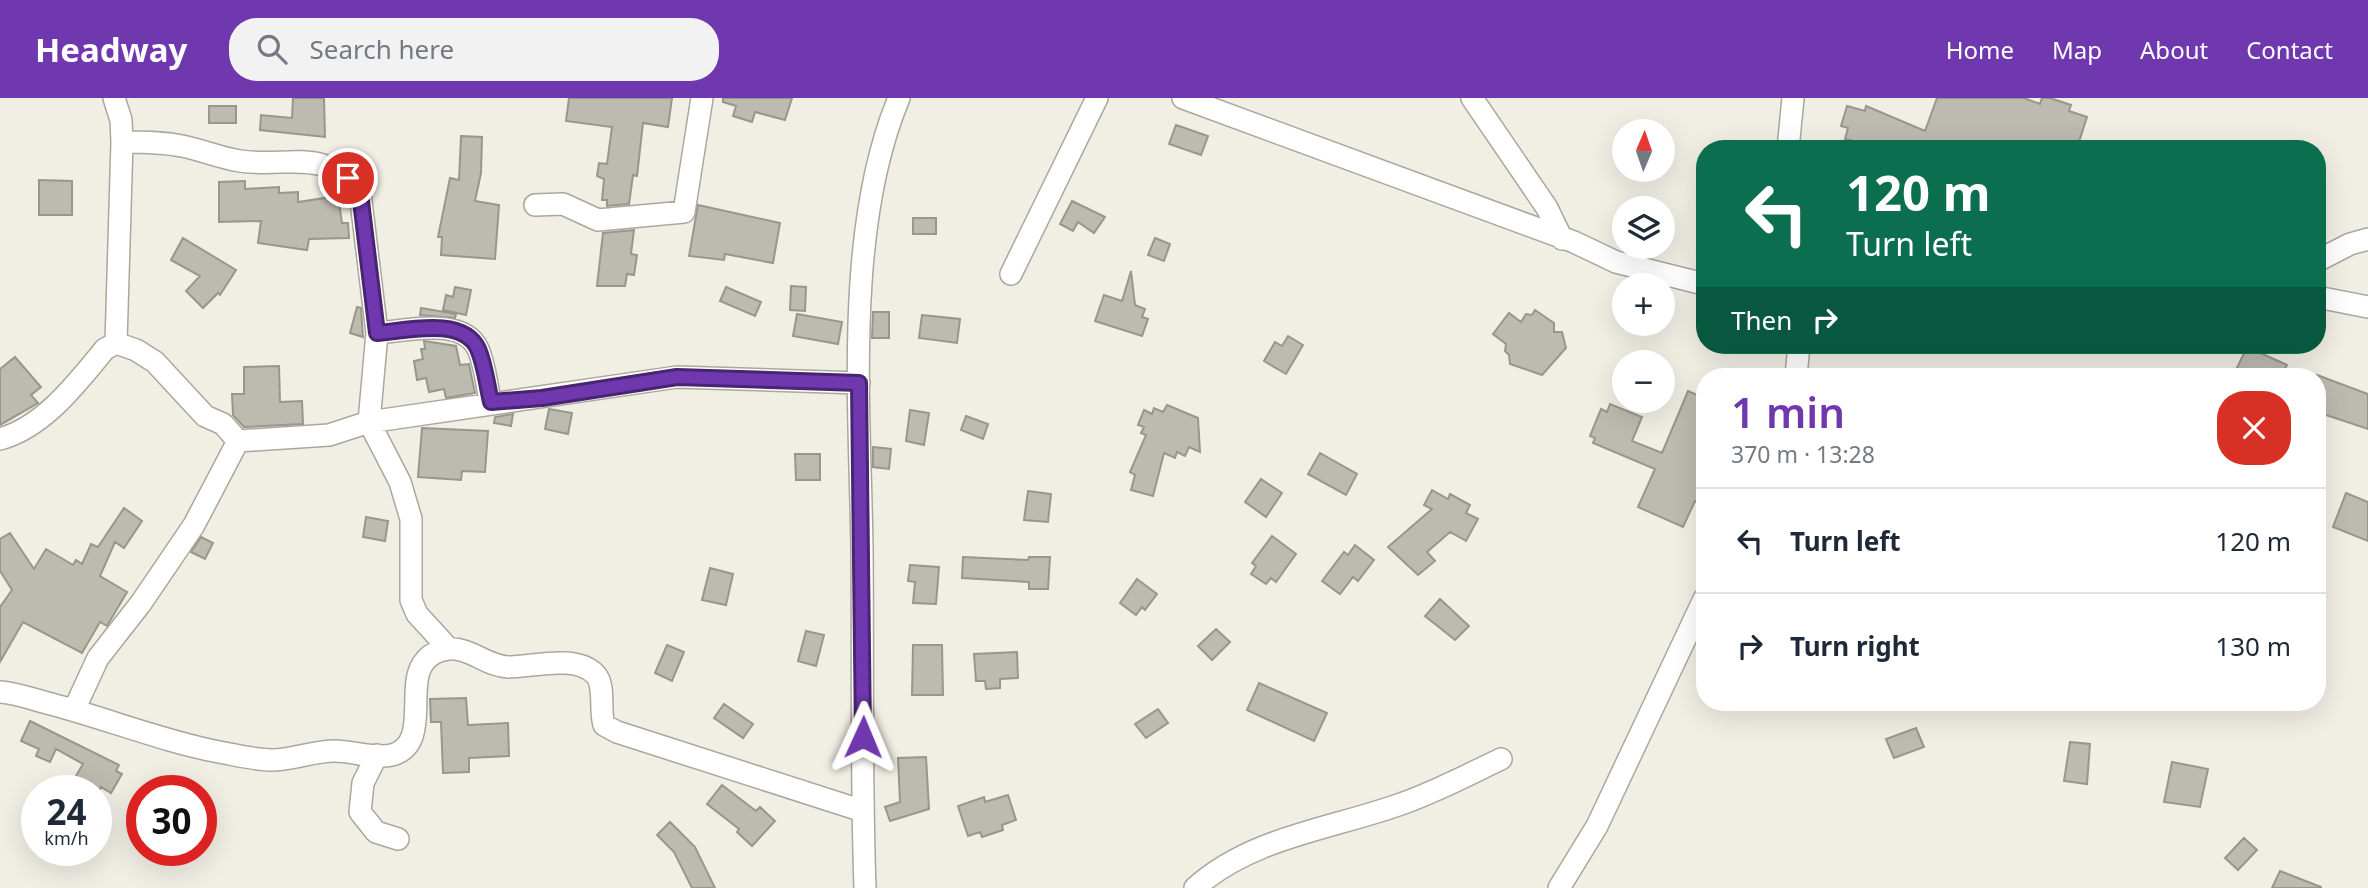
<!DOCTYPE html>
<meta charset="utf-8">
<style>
:root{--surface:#fff;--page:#f2f2f3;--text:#1f2937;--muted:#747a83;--line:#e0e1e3;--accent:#7038ae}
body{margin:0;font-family:"Noto Sans",sans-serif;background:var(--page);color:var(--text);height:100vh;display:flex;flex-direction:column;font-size:26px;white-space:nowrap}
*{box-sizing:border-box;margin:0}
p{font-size:23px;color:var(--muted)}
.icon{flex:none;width:38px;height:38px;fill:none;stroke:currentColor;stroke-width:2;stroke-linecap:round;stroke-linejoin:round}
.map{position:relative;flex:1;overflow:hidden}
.details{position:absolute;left:1696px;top:270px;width:630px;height:343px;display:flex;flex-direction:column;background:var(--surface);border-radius:28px;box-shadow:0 7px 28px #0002}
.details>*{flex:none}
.hud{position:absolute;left:1696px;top:42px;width:630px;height:214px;border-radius:28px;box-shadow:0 7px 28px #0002;background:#0b6e4f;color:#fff;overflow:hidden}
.needle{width:46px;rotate:2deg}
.fabs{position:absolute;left:1612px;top:21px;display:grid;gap:14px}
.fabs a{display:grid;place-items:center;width:63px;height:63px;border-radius:50%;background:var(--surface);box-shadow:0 7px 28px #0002;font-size:35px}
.speed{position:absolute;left:21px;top:677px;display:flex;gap:14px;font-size:35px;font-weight:700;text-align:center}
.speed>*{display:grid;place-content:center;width:91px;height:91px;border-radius:50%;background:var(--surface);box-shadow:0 7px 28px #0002;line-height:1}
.speed small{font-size:18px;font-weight:400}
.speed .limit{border:10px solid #d22;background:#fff;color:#111}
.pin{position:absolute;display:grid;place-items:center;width:60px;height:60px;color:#fff;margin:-30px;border:4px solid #fff;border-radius:50%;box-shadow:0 2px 7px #0007}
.me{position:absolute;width:77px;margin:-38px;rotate:1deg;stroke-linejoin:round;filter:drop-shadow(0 0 5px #0008)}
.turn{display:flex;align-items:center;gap:24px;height:147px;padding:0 35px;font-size:32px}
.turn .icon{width:91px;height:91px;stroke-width:2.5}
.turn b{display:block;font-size:49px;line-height:60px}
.then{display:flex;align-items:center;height:66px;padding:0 35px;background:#0003;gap:14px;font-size:26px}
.round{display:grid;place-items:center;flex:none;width:74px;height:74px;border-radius:28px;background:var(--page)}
.summary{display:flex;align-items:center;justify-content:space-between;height:119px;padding:0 35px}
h1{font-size:42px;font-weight:600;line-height:52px;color:var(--accent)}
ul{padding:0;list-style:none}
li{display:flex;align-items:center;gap:21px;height:105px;padding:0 35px;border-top:2px solid var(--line)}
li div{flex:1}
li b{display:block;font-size:26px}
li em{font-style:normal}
header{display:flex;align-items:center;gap:42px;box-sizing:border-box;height:98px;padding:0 35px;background:var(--accent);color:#fff}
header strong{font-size:33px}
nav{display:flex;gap:38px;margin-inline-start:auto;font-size:24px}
.search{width:490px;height:63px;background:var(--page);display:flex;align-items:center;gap:18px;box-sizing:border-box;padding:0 24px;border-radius:28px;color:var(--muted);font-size:26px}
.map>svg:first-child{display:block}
.building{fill:#bdbab0;stroke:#99968d;stroke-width:2}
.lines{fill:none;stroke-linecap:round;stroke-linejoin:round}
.street-casing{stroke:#aaa79d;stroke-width:24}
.street{stroke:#fff;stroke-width:21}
.route-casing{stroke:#492471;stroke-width:18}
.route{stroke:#7038ae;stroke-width:12}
</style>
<header>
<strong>Headway</strong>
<div class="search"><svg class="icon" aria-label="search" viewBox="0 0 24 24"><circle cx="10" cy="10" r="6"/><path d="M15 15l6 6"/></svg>Search here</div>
<nav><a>Home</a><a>Map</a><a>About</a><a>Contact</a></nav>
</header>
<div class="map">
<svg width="2368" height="790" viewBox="0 0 2368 790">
<rect width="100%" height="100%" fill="#f1eee4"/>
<!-- building -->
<path class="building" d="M293,0H324L325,39L260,32L261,17L292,20Z
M569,0H672L668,29L643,25L637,78L633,77L629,106L607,108V102H602L604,81L597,78L599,65L607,66L612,29L566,23Z
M723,0H792L785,22L755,14L752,24L733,18L736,8L723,4Z
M1937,0H2024L2040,6L2042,0H2050L2071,7L2069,13L2087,19L2077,50L2060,45L2058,50L2044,46V51H1854L1857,44L1845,41L1848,30L1841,28L1847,8L1865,13L1866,8L1925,33Z
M209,8H236V25H209Z
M1176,27L1208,38L1201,57L1169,46Z
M461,38L482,39L481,75L475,103L499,107L495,161L441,157L442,139H438L450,80L459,82Z
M39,82L72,83V117H39Z
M245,83V91L279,89V95L298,94V104L338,98L342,125H348L349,140L309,141L307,152L258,145L261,123L219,124V84Z
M1072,103L1105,119L1094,135L1078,124L1073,133L1060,126Z
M698,107L780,125L773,165L725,156L724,162L689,158Z
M913,120H936V136H913Z
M634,132L631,156L637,157L634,177L627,176L625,188H597L603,135Z
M183,140L236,172L220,197L218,195L203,210L186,193L200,178L171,162Z
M1155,140L1170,146L1164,163L1148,157Z
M1131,173L1135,207L1145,211L1142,219L1148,221L1142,238L1095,223L1104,197L1122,203Z
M791,188L806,189L805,213L790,212Z
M455,189L471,192L466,217L443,212L446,197L453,199Z
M726,189L761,204L755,218L720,203Z
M357,209L361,210L363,239L350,235Z
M421,210L456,216L455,220L420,217Z
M1535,212L1554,225V234H1562L1566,250L1542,277L1510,266L1509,257L1505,253L1506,246L1493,236L1509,215L1521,224L1526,216L1532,217Z
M873,214H889V240H872Z
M797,216L842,224L838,246L793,238Z
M922,217L960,221L957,245L919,240Z
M1288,238L1303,247L1286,276L1264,263L1275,244L1282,248Z
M424,243L456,248L460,267L469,266L475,295L446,300L444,291L429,294L426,280L417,282L414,263L423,261L421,251H425Z
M2247,249L2287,267L2281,278H2233Z
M15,259L41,289L31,297L38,305L0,327V271Z
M279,268L280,304L302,303L303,326L244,329L233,317L232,296H244V269Z
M2317,277L2368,296V331L2317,314Z
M1688,293L1704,300V392L1699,405L1695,403L1683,429L1638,409L1655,371L1593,345L1595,340L1590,338L1601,311L1607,314L1610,306L1642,319L1632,343L1662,355Z
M1167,307L1198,320L1200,354L1189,349L1185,358L1177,354L1175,360L1164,355L1153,398L1131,392L1135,377L1130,374L1146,337L1141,335L1144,329L1138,327L1144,312L1152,316L1154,310L1163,314Z
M549,311L572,315L568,336L545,331Z
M910,312L929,315L924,347L906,343Z
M513,316L511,328L494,325L495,319Z
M966,318L988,326L983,341L961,332Z
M422,330L488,333L485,374L462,373L461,382L418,379Z
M873,349L891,351L889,371L873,369Z
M1320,355L1357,376L1346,397L1308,376Z
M795,356H820V382H796Z
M1261,381L1282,395L1266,419L1245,404Z
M1432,392L1448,401L1450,396L1470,407L1466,415L1478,421L1466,443L1450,434L1427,454L1435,463L1418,477L1388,449L1432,411L1424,407Z
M1028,393L1051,396L1048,424L1024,422Z
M2346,395L2368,404V443L2333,429Z
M124,410L142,423L124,450L115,444L100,478L127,494L107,528L100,524L82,555L23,524L0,564V509L12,492L0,473V441L10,435L34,471L46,451L73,467L76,462L82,466L91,446L98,449Z
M366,419L388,423L385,443L363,439Z
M1272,438L1296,456L1276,484L1271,480L1266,486L1251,476L1256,468L1252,465Z
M201,439L213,445L205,461L191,454Z
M1355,447L1374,462L1358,483L1353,479L1340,496L1322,483L1344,454L1348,457Z
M963,459L1028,462L1029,459H1050L1048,491H1029V484L962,480Z
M910,467L939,469L936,506L913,505L915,484L908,483Z
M710,470L733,476L726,507L702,502Z
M1137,481L1157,496L1145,512L1142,509L1136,517L1120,505Z
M1440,501L1469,528L1455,542L1425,518Z
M1216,531L1230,544L1212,562L1198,548Z
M806,533L824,537L816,568L798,563Z
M667,547L684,554L672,583L655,575Z
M913,547H942L943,597H912Z
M1017,554L1018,580L1000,581V590L986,591L985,583H976L974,556Z
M1259,585L1327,615L1314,643L1247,612Z
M466,600L468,627L508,625L509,658L469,660V674L443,675L441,624H431L430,601Z
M724,606L753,626L743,640L714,620Z
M1158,611L1168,625L1146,640L1135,626Z
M30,623L119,667L116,673L122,676L111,695L101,689L99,693H79L70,688L83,666L56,651L50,664L36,658L39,651L21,643Z
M1916,630L1924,649L1894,660L1886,641Z
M2070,644L2090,646L2087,686L2064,683Z
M926,659L929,711L890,723L885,709L900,704L898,660Z
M2172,664L2208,671L2200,709L2164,704Z
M722,687L756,713L760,709L775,723L752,748L737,734L739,731L707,706Z
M1008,697L1016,722L1002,727L1003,732L982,739L980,734L968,738L958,708L984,699L985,704Z
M670,724L695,749L715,790H692L674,754L657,737Z
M2244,740L2257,752L2238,772L2225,760Z
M2280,773L2321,789V790H2272Z"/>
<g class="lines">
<!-- street casing -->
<g class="street-casing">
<path id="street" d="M1183,0L1574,144L1616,164L1704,186
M1472,0L1547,110L1562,141
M122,44C142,44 162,44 182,48C202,52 220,60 240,63C288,70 325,48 360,95L377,235C405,233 463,218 478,251C485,267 487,287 490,304
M1788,51L1793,0
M535,107L563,106L598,122L684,114L702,0
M2317,163L2350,146L2368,141
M1011,176L1097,0
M2317,199L2368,209
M377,235L369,324L677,279L859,285
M116,245L136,252L155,264L205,318L223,326L238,343L329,337L369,324L400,384L411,421V502L417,516L449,551
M1796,278L1799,247
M0,341C44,329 77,285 105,251L116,245L122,44L121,22L114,0
M0,594C17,595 35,602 51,606C108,621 162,643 219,654C236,657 255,662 272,662C293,662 313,653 334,653C353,653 374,661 392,657C432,646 404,586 425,563C430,556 440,552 448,551C470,549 486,568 508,569C533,569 575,556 595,576C606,587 599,612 604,627L617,634L863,713
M74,612L98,560L141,505L194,427L238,343
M377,657L363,685L360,714L376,734L398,741
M865,790C861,677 863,564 862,451C860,311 844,131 899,0
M1195,790C1250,740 1330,731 1398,707C1434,695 1467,677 1501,661
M1559,790L1597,728L1704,501"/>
</g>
<!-- street -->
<use href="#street" class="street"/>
</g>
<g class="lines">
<!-- route casing -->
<g class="route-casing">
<path id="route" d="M348,80L360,95L377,235C405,233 463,218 478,251C485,267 487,287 491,304L542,300L677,279L859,285L863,639"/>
</g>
<!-- route -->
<use href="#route" class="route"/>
</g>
</svg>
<div class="fabs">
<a><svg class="needle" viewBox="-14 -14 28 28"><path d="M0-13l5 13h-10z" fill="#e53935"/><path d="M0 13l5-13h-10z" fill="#747a83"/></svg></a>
<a><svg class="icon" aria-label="layers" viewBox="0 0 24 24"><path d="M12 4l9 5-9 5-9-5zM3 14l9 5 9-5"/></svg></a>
<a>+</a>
<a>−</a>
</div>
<div class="speed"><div>24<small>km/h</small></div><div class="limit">30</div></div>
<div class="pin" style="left:348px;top:80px;background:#d93025"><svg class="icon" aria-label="arrive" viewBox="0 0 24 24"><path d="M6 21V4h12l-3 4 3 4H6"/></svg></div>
<svg class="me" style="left:863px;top:639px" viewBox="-20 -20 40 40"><path d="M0-17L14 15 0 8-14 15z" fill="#7038ae" stroke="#fff" stroke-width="4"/></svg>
<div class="hud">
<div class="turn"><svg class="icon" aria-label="left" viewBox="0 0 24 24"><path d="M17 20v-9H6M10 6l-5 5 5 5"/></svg><div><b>120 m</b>Turn left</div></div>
<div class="then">Then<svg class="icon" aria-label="right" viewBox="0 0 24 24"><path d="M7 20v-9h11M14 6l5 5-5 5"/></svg></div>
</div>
<section class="details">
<div class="summary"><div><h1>1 min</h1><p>370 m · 13:28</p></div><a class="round" style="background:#d93025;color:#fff"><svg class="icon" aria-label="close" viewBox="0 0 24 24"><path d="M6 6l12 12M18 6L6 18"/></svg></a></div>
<ul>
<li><svg class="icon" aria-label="left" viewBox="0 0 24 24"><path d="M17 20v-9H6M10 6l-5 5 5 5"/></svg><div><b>Turn left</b></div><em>120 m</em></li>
<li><svg class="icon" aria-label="right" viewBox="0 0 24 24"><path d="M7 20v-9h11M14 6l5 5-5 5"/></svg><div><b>Turn right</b></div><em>130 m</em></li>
</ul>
</section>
</div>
